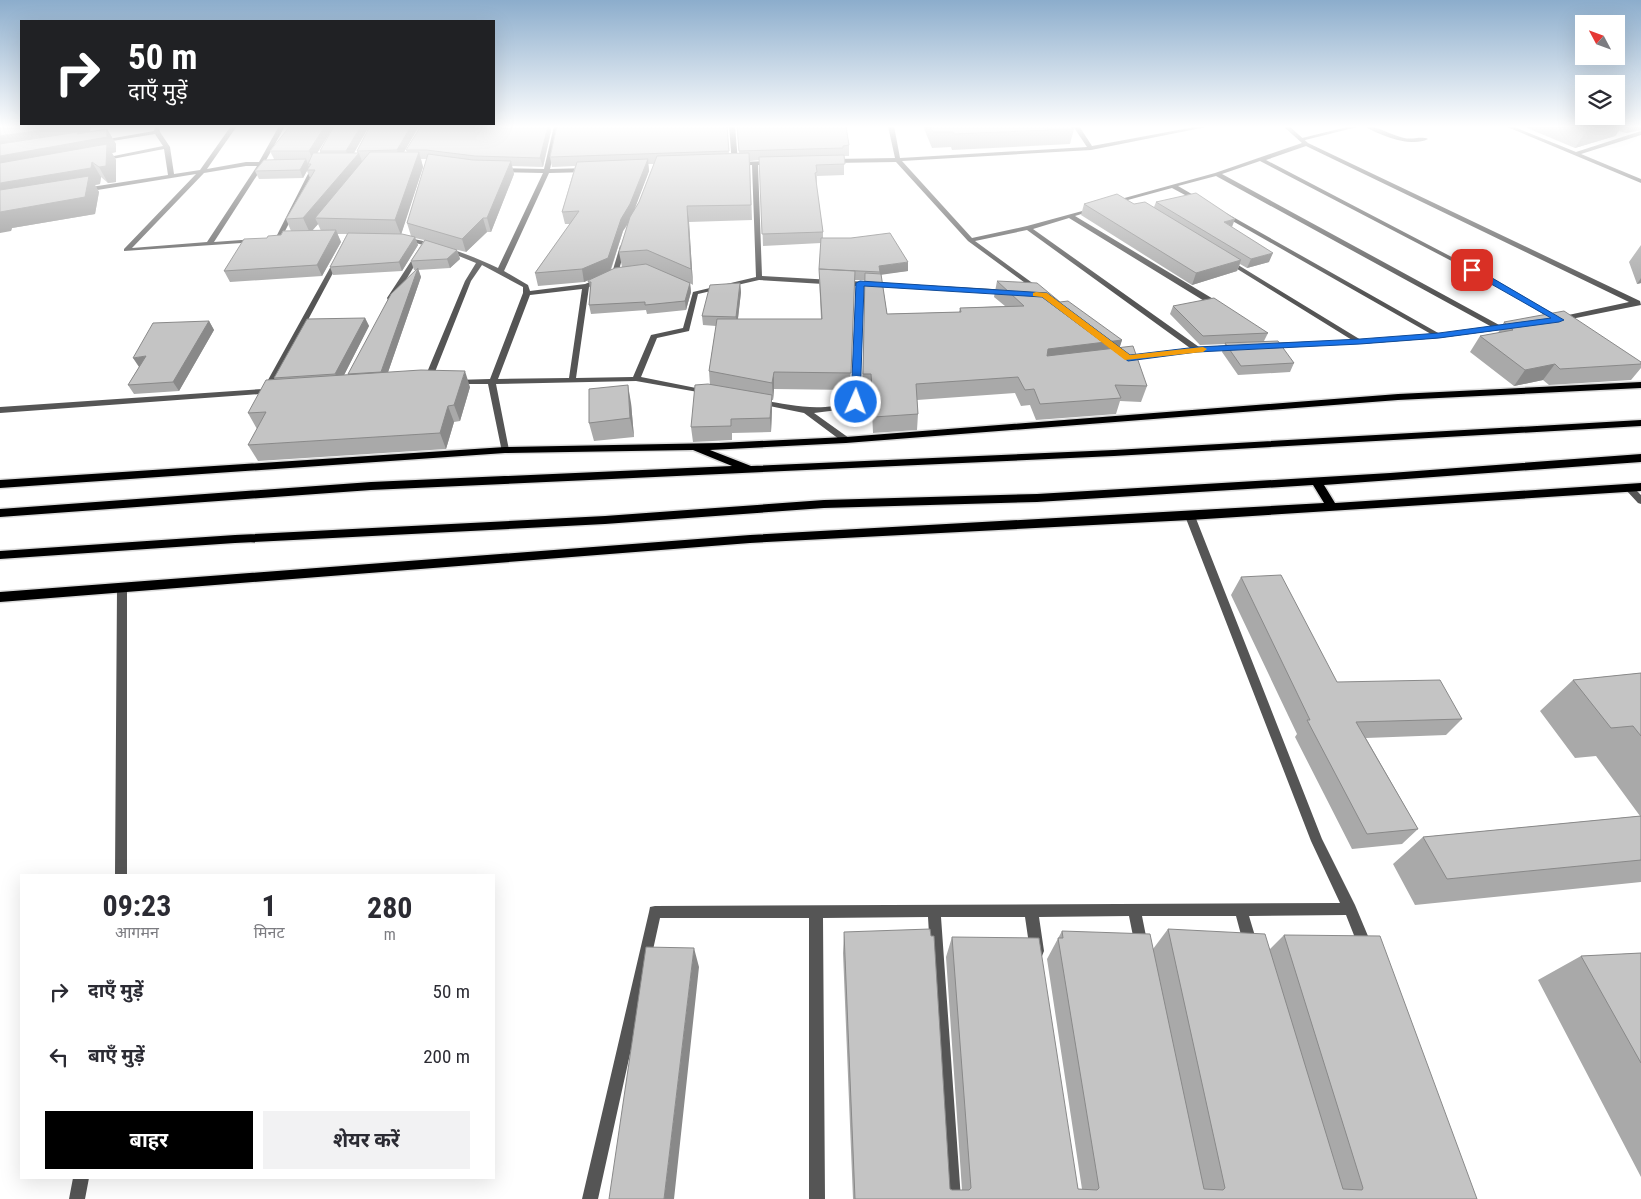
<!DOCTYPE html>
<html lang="hi">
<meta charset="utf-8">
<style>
:root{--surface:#fff;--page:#f2f2f3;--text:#2b2b33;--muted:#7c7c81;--accent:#000}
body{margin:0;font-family:"Roboto Condensed","Noto Sans Devanagari",sans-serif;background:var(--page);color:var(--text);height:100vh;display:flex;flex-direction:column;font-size:19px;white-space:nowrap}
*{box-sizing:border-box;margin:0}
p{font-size:16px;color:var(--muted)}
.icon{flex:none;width:28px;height:28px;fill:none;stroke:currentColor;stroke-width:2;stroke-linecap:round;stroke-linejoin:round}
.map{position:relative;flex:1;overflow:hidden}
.panel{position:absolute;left:20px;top:874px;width:475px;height:305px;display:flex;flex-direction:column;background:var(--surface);border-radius:0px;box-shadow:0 5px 20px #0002}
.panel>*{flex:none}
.hud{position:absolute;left:20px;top:20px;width:475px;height:105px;border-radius:0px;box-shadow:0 5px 20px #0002;background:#202124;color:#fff;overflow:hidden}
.needle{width:32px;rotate:311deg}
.controls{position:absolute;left:1575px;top:15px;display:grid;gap:10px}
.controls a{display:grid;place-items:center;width:50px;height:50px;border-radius:0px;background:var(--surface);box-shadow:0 5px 20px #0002;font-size:25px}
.pin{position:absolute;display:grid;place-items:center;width:42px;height:42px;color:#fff;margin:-21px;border-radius:10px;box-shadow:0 2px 8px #0006}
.me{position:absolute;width:55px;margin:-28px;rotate:2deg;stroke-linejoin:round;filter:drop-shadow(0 0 4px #0008)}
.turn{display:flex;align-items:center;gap:18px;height:105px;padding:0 25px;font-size:22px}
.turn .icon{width:65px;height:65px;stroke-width:2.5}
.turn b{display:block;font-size:35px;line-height:42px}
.eta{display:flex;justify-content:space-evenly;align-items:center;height:85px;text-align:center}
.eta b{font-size:30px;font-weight:700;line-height:35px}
.button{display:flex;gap:10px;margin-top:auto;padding:10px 25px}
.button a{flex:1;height:58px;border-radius:0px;background:var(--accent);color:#fff;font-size:20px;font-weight:700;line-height:58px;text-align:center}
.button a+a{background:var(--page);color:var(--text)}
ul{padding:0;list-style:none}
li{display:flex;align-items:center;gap:15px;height:65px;padding:0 25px}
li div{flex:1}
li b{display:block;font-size:19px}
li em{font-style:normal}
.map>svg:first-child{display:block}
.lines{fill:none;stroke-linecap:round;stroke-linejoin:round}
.primary-casing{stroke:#dbdbdb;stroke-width:3}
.lane{fill:#555;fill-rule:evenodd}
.street{fill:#555;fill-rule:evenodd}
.primary{fill:#000;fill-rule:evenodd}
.wall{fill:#a9a9a9;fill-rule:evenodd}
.shaded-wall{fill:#898989}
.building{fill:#c4c4c4;stroke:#898989}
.route{fill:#1a73e8;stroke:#114b97}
.slow{fill:#f59e0b}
</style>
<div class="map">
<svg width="1641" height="1199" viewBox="0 0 1641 1199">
<rect width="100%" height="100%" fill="#fff"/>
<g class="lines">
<!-- primary casing -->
<g class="primary-casing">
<path id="primary" d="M1641,382V388L1398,400L846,443L710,450L751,466L1114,450L1641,420V426L1114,456L371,490L0,517V509L371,482L732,466L693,450L505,453L0,488V480L505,447L719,443L846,437L1398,394Z
M1641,454V462L1324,485L1335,503L1641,483V491L1190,520L750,543L0,602V592L750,535L1324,503L1313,485L1037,502L824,508L605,524L235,543L0,559V551L235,535L605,516L824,500L1037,494L1390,473Z"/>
</g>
<!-- lane -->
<path class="lane" d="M1351,126H1361L1301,141L1298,139Z
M1364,126C1379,126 1390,135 1404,138C1412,140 1421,136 1428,139C1411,148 1379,135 1364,126Z
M1629,485L1632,486L1641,495V504L1638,503L1626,490L1625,488Z
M122,584L127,588V875H115L117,588Z
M73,1178H89L85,1199H69Z"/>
<!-- street -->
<path class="street" d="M155,126H159L160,132L170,147L174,174L200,170L231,126H237L207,169L246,162H259L279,126H285L265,162H273L276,164L273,166H263L214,242L255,239L257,240V242L124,251V249L196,174L85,192L82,190L85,188L168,175L164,149L102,161L99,159L163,146L155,134L100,143L97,141L154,131ZM246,166H257L207,242L132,248L204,173Z
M554,126H560L550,169L588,168L591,170L588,172L549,173L504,271L528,285L530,291L585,284L600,278L603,280L589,287L576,378L633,377L651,335L683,328L693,292L756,277L752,165L735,166L732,164L729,126H735L738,162L773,161L776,163L773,165H758L762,276L1009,290L1013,292L1009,294L863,286L860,402L846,409L814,413L849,438V442H843L804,413L760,404L756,402L760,400C791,405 821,413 852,401L856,286L759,280L698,294L689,331L657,338L641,377L706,390H709V394L636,381L496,384L509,450L505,453L502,452L488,384H455L451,382L455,380L490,379L523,293V287L482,265L471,281L431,382L430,384H424L423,382L465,281L476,263L449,252L401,239L404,237C437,243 469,254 498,268L543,173L500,172L497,170L500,168L544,169ZM582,289L569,378L498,379L530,295Z
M888,126H894L900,158L1087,147L1073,126H1079L1092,146L1200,126H1211L1091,150L902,161L972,238L1027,226L1097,207V209L1075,216L1220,303V307H1214L1069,218L1033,229L1199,347L1236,345L1240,347L1236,349L1197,351L1120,361V357H1123L1190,348L1027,230L975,241L1042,290L1036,291L968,241L896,162L832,163L829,161L832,159L895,158Z
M1283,126H1289L1308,143L1640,301L1641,305L1556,322L1488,280L1260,161L1222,174L1501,326L1515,324L1519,326L1515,328L1439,338L1360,344L1264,347L1263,345L1267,343L1352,340L1226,262V260H1230L1361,340L1431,334L1222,215V213H1226L1440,334L1492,327L1216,176L1178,186L1202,200L1203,201L1200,203L1172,188L1113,204L1110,202L1215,173L1302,143ZM1306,146L1629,302L1559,317L1492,278L1266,160Z
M1505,126H1512L1576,152L1641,131V135L1581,154L1641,179V183Z
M315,164L318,166L281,239L276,240L275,239L312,166Z
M623,244L626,246L618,273L613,274L612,273L620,246Z
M417,252L422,253L394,300H388L387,298Z
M336,257L341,258L271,389L275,391L274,393L0,413V407L263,389Z
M1190,513L1195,516L1322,839L1355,905L1373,948L1371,953L1366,955L1361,953L1346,915L1249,916L1258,946L1256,951L1251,953L1246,951L1244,946L1236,916H1142L1148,946L1146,951L1141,953L1136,951L1129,916L1039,917L1044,951L1042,956L1037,958L1032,956L1030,951L1025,917H941L961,1199H945L928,917L823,918L825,1199H809V918H660L598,1199H582L649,912L650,907L655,906L1340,903L1311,841L1185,516Z"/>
<!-- primary -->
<use href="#primary" class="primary"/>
</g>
<!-- wall -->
<path class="wall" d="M0,126H91L90,132L107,129L116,144V152L112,153L116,160V182L108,183L101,177L100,184L95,185L99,192L95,214L12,228L11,231Z
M290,126H334L317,153H320V151L334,126H369L354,153H357V151L370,126H419L404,152H407L406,150L551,131L543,167L512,166L514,174L491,232H487L466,252L450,248L457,250L460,259L450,268L418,270L421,277L388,372L470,387L460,421L454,422L446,449L258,461L248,445L257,429L248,413L275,380L274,378L365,318L369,326L344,375H348V374L416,270H414L411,261L424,240L415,238L418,245L402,271L333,275L330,267L347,234H337L341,242L322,276L230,282L224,271L267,238L281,235L291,231L286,219L310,178L307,171L303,178L259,179L255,171L274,159L270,151ZM421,159H427L407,223L411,236L401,234L423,167ZM318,224L321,231H312Z
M727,126L729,154H739L737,126L849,145V156H844V175L817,176V183H816L823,232V238L908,271L881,274L887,314L959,312L960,308L1005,306L994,297L997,281L1060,302L1122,340L1119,348L1147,386L1141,402L1120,401L1116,414L1036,420L1030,405L1021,406L1015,393L917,400L918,414L917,430L873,433L871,390H862L865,280H854L850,390L774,389L773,400H772V409L771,432L732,433V440L693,442L691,427L710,385L709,371L716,326L703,325L702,316L740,283L741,292L738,319H821L819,277L821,243L763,246L760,160L750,161L752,220L689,222L693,285L690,283L691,292L686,310L647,314L646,310L591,314L589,305L590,291L589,280L584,282L538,286L535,273L570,224H565L562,212L575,166L552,167L550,157ZM648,164H654L639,202L634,210L649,171ZM629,223L619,252L622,267L611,270L623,231Z
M923,126H1072L1074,129L1070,144L952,150L951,147L932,148Z
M1522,126H1641V130L1626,133L1619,131L1615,136L1575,148Z
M1156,202L1232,228L1269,262L1247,268L1240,264L1237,271L1192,285L1081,215L1084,204H1134L1154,207Z
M1641,245V283L1637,284L1629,262Z
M1173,306L1268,333L1264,341L1294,363L1290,372L1238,375L1222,352L1225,344L1200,345L1170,314Z
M209,321L214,330L179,391L134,394L128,385L139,367Z
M1504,322L1641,362V368L1631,380L1549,385L1543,380L1514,386L1470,352L1480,336L1498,333Z
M631,403L634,437L594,441L589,423Z
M1241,577L1337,682L1462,719L1446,735L1366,738L1418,829L1402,844L1352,849L1295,737L1297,734L1231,595Z
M1641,673V882L1415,905L1393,864L1423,837L1640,816L1596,756L1575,758L1540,711L1573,680Z
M1168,929L1270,949L1284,935L1477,1199H853L843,953L844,932L950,1189L952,1190H962L946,957L952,937L1078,1189H1082L1047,959L1062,931L1153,949Z
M1641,953V1177L1538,980L1581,956Z"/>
<!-- shaded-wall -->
<path class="shaded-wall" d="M70,126H91L88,139L107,129L116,144V152L112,153L116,160V182L108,183L99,167L107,154L0,174V136Z
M325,126H334L313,160L309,151Z
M361,126H369L350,160L346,151Z
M411,126H419L400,159L397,150Z
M546,126H550L551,131L543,167L540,158Z
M1603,126H1622L1615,136L1575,148L1586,131Z
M1630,126H1641V130L1626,133Z
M419,152L423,167L401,235L395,220Z
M359,153L364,167L315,218L318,224L310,233L303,218Z
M306,159L309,167L303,178L300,170Z
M648,159L649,171L632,216L623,231L610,271L584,282L582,269L621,219Z
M511,161L514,174L491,232L487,218Z
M92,162L101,177L100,184L95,185L99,192L95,214L12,228L11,231L0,233V183Z
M687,206L689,222L693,285L691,269Z
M483,218L487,232L466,252L462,239Z
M1235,219L1232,227L1224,222Z
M336,230L341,242L322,276L317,265Z
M415,237L418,245L402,271L399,262Z
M457,250L460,259L450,268L447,259Z
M1273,253L1269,262L1247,268L1251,259Z
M1241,260L1237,271L1192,285L1196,273Z
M908,262V271L880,275L879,266Z
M418,268L421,277L385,381L381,372Z
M1641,278V283L1637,284Z
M690,283L691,292L686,310L685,301Z
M740,283L741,292L737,326L736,317Z
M365,318L369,326L340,383L335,374Z
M209,321L214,330L179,391L173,382Z
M1122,340L1117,356L1045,365L1048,349Z
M146,356L152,365L139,367L133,358Z
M1555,364L1543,380L1514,386L1525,370Z
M465,371L470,387L460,421L454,405Z
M774,372V389L773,400L772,383Z
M628,385L631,403L634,437L630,418Z
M772,395V409L771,432L770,418Z
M448,406L454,422L446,449L440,433Z
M694,948L699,967L674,1199H664Z"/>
<!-- building -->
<path class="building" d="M0,126H70L0,136Z
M290,126H325L309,151H270Z
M334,126H361L346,151H320Z
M370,126H411L397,150L357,151Z
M421,126H548L540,158L475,156L426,150H406Z
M557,126H727L729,151L550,157Z
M737,126H846L849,145L843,146V148L739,151Z
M930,126H1072L1074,129L954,134L953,132H933Z
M1573,126H1603L1586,131Z
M107,129V137L0,156V144L78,132L77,134Z
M107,144L106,166L99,167L92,162L91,168L0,183V163Z
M370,152H419L395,220L315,218Z
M313,153H359L303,218L286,219L315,170H307L311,164H308Z
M749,153L751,205L687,206L691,269L647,250L619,252L630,217L639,202L657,156Z
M428,154L473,160L511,161L487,218H483L462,239L407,223Z
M844,155L845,164L816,165L817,172L815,173L823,232L762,234L759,157Z
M306,159L300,170L255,171L264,160Z
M648,159L630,204L621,219L608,258L582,269L535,273L579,211L562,212L577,162Z
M89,176L85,197L0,212V190Z
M1196,193L1235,219L1224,222L1273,253L1251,259L1156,202Z
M1117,194L1134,204L1145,202L1241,260L1196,273L1084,204Z
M336,230L317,265L224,271L244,239L267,238L268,236L281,235L283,231Z
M348,233L402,234L415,237L399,262L330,267Z
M890,233L908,262L879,266L880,272L819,269L821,238H851Z
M425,240L457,250L447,259L411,261Z
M646,264L690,283L685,301L645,305V302L589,305L591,282H588L589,280L615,268Z
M418,268L381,372L348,374L391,294Z
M819,269L855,271L851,373L774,372L772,383L709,371L717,319H822Z
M865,273L881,274L887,314L961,312L960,308L1024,306L997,281L1037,283L1060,302L1068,301L1122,340L1048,349L1047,356L1133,346L1147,386L1115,385L1121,398L1040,404L1034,389L1025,390L1018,377L916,384L918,414L874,417L871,374H863Z
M740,283L736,317L702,316L710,285Z
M1214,298L1268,333L1203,336L1173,306Z
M1564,311L1641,362V364L1560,369L1555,364L1525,370L1480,336L1513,330L1504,322Z
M365,318L335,374L274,378L307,319Z
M209,321L173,382L128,385L146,356L133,358L153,323Z
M1278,341L1294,363L1241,366L1225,343Z
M421,370L465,371L454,405L448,406L440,433L248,445L266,412L248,413L266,380Z
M708,384L772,395L770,418L731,419V426L691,427L695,385Z
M628,385L630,418L589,423V389Z
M1281,575L1337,682L1440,680L1462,719L1356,722L1418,829L1367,834L1307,720H1310L1241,577Z
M1641,673V736L1633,726L1611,728L1573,680Z
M1641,816V860L1447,879L1423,837Z
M930,929L931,936H934L950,1189L952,1190H969L971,1188L952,937L1039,938L1078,1189L1097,1190L1099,1188L1058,938H1063L1062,931L1150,934L1204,1189L1223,1190L1225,1188L1168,929L1265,934L1343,1189L1362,1190L1363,1188L1284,935L1380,936L1477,1199H855L844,932Z
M646,947L694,948L664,1199H609Z
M1641,953V1063L1581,956Z"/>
<!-- sky -->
<linearGradient id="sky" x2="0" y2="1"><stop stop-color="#8cadcc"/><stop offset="0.43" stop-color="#fff"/><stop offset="1" stop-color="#fff" stop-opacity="0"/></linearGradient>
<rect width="1641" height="294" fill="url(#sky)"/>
<!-- route -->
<path class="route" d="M1470,268H1475L1564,320L1559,322L1439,338L1360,344L1197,352L1128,361L1042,297L864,286L860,402L856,405L851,402L856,283L860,281L1047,293L1130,355L1197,347L1360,339L1439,333L1551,318L1470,272Z"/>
<!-- slow -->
<path class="slow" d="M1036,292L1047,293L1130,355L1203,347L1207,349L1203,352L1125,360L1042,297L1033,296V293Z"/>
</svg>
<div class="controls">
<a><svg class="needle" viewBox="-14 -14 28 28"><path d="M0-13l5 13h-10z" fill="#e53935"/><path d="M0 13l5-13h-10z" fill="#7c7c81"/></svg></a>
<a><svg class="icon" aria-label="layers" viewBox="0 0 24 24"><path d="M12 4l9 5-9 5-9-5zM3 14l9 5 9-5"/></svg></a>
</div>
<div class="pin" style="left:1472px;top:270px;background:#d93025"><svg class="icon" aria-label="arrive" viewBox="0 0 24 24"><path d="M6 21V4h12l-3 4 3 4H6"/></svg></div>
<svg class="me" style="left:856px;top:402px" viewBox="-20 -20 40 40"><circle r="17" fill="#1a73e8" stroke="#fff" stroke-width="3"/><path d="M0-11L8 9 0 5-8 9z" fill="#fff"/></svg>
<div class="hud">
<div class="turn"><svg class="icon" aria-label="right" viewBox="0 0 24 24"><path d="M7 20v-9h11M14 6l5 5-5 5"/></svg><div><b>50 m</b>दाएँ मुड़ें</div></div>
</div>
<section class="panel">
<div class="eta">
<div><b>09:23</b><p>आगमन</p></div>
<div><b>1</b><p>मिनट</p></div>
<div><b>280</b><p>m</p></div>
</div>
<ul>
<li><svg class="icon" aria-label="right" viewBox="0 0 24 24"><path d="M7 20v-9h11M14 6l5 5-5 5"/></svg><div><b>दाएँ मुड़ें</b></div><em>50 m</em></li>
<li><svg class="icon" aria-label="left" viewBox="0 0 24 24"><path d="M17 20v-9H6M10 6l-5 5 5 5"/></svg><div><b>बाएँ मुड़ें</b></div><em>200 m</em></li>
</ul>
<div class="button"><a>बाहर</a><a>शेयर करें</a></div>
</section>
</div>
